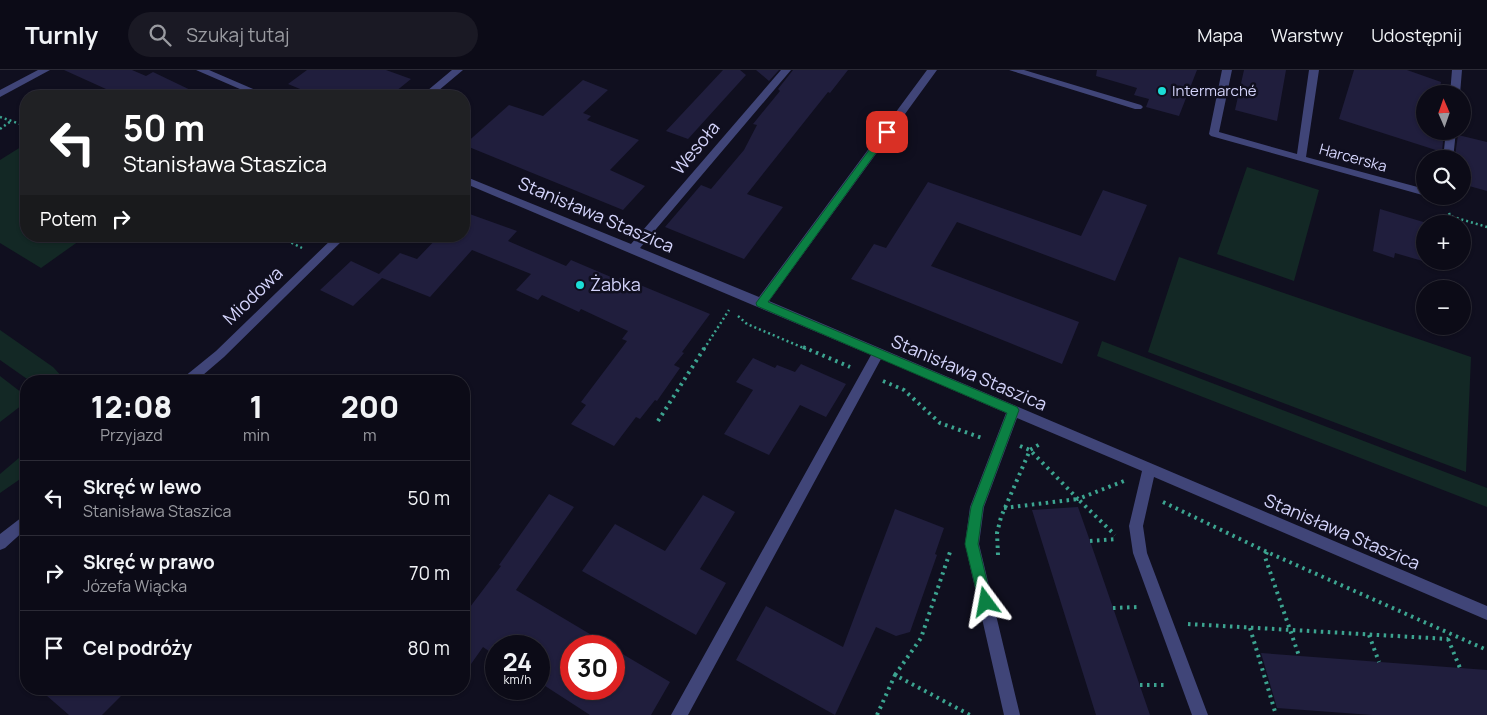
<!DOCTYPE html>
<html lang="pl">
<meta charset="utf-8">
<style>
:root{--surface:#0c0b17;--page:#1a1924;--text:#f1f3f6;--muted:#9a9ba1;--line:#2c2b36}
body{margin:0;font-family:Manrope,sans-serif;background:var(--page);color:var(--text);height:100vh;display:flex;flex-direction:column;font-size:19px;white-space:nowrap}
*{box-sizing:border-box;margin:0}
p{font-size:16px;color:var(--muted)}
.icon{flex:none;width:28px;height:28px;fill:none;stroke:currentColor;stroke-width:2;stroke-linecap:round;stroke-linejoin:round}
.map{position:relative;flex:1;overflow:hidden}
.drawer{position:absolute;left:20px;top:305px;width:450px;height:320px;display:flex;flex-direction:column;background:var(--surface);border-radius:20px;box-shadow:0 1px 4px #0004,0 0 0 1px var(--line)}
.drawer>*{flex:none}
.hud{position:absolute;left:20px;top:20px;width:450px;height:152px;border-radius:20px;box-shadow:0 1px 4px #0004,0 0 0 1px var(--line);background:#202124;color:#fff;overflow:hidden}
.needle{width:32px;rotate:358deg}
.fabs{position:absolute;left:1416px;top:15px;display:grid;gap:10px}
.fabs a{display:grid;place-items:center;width:55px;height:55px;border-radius:50%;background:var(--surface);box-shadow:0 1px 4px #0004,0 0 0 1px var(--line);font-size:25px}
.speed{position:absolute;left:485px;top:565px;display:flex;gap:10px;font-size:25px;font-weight:700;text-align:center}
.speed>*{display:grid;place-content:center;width:65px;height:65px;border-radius:50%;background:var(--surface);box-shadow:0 1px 4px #0004,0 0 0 1px var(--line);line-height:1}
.speed small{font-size:12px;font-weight:400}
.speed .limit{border:8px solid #d22;background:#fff;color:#111}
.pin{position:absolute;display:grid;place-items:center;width:42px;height:42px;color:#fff;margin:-21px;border-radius:10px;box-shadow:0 2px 8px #0006}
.me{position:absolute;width:55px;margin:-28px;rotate:347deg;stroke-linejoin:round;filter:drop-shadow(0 0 4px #0008)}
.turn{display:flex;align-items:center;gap:18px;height:105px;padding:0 20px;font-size:22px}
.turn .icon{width:65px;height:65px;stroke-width:2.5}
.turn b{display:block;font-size:35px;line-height:42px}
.then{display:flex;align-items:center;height:48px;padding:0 20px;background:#0003;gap:10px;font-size:19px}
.eta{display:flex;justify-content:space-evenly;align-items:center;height:85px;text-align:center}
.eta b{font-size:30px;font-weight:800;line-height:35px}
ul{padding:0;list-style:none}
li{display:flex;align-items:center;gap:15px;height:75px;padding:0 20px;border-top:1px solid var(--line)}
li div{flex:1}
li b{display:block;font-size:19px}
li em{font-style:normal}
header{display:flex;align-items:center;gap:30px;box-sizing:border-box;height:70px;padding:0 25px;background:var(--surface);border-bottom:1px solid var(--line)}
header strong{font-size:24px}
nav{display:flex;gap:28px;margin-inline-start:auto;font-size:18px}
.search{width:350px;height:45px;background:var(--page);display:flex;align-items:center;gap:12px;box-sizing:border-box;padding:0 18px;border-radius:28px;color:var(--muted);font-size:19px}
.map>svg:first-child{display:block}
.green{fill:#132825}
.building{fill:#201e3d}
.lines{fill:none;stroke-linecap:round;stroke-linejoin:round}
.path-far1{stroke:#3ca490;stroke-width:2.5;stroke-dasharray:2 3;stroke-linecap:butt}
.path{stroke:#3ca490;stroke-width:4;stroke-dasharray:2.5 4.5;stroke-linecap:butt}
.minor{fill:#404578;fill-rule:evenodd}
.route{fill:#0b8043;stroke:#07532c}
.poi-dot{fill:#1bddd7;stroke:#100f1f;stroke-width:2}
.labels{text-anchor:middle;stroke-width:5;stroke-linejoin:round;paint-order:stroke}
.far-poi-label{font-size:15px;fill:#d3d3fa;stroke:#100f1f;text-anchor:start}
.far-street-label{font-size:15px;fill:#d3d3fa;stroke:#100f1f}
.street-label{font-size:18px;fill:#d3d3fa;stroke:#100f1f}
.poi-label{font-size:18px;fill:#d3d3fa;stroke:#100f1f;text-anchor:start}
</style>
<header>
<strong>Turnly</strong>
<div class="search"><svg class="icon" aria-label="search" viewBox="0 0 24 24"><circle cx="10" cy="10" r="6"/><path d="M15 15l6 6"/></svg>Szukaj tutaj</div>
<nav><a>Mapa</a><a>Warstwy</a><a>Udostępnij</a></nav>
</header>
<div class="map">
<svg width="1487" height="645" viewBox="0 0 1487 645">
<rect width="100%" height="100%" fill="#100f1f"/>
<!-- green -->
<path class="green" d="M24,75L26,77V166H86L41,198L0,173V90Z
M1247,97L1319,120L1294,211L1217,184Z
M1179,187L1471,287L1466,402L1148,282Z
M0,260L53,297L66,311H30L0,290Z
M1102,271L1487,418V437L1097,286Z
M0,306L26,326V332L0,352Z
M26,382V405L0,423V404Z"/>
<!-- building -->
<path class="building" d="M64,0H132L146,6L153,2L203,26H113L117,24Z
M307,0H386L411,9L390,26H317L288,14Z
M723,0H740L746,5L688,69L666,61Z
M756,0H779L769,11Z
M793,0H848L830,23L828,22L747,124L783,137L744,189L665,157L701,115L711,119L744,80L757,55L753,54L780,21L778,19Z
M1097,0H1197L1179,46L1146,37L1149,29L1134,25L1137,18L1096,6Z
M1244,0H1286L1277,51L1235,40Z
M1354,0H1407L1441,12L1439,24H1425V61H1444L1442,82L1339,49Z
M583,10L608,20L583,43L591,46L587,50L639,70L610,100L645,116L623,140L464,75L509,35L543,46Z
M1458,65L1487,72V121L1462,114V88L1455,86Z
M928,112L1081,166L1103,120L1147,135L1115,211L957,152L931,196L1079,252L1062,294L851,209L874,174L886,178Z
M1380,139L1430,154H1425L1426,192L1395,183L1394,188L1373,181Z
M464,142L517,161L508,171L566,196L571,190L618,210L621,207L710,244L682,282L684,283L674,295L680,298L657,331L655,330L640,349L636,347L614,376L571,354L586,335L581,332L627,271L622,269L628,261L581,239L579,242L542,225L538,230L516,220L531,204L472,180L430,227L382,208L353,236L320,220L351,191L379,204L400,183L417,189L439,166H464Z
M753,288L775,298L777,295L795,302L801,294L846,314L826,347L800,335L769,385L724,364L753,320L736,312Z
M549,424L574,437L516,520L610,576H571V619H614V579L670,612L651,645H590L539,612V576H496V586L483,577L464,604V545L501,496L499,495Z
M703,425L735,442L700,499L726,513L696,565L582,501L615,454L665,481Z
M1078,437L1090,471L1150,645H1096L1032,440Z
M895,439L944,458L935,484L937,485L910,562L896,566L876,557L835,645L736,590L766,536L843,577Z
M1261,583L1487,600V645H1372L1277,638Z
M39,619H128L102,645H69Z"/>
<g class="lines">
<!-- path-far1 -->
<path class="path-far1" d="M0,47L26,56
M0,59L11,51
M1449,143L1450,146L1487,157
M278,166L302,178
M738,246L747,254L806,279
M704,279L729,240"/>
<!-- path -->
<path class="path" d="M803,277L850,297
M883,311L904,320L940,353L982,368
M658,351L705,277
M1020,376L1030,380L1078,429L1124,411
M1163,432L1267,482L1487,580
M1004,438L1078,429L1115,465
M1090,471L1117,469
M1267,482L1265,487L1299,586
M998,485L997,463L1001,447L1030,380L1040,374
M1113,538L1138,537
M1188,554L1448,569L1451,564
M1250,558L1276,645
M1369,565L1379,592
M1448,569L1460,598
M895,605L921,568L951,479
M1140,615H1167
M877,645L895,605L970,645"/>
<!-- minor -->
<path class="minor" d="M38,0H50L0,27V20Z
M196,0H209L269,26H256Z
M452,0H463L432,26H421Z
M781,0H791L640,178L759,227L927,0H937L769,231L1487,536V550L1154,407L1143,456L1147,483L1208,645H1192L1133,483L1129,456L1142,401L1017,348L984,437L979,474L1020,645H1004L965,474L970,437L1006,343L881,289L688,645H671L871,285L464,113V106L631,174Z
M1009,0H1024L1141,35L1143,37L1141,39H1135Z
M1222,0H1232L1219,62L1297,84L1309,0H1319L1306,87L1425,119L1426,126L1211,66L1209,64Z
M1452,0H1462L1460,24H1450Z
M1446,61H1456L1453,89H1443Z
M1432,126H1449V128L1444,132Z
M335,166H347L224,287L196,311H182L184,307L216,281Z
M26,444V459L5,478L0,480V464Z"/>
</g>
<!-- route -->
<path class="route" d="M884,60L891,62L768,232L1017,337L1019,340L983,437L978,474L992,532L990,537L986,539L981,537L979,532L965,474L971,437L1007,343L757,236L756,233Z"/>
<!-- markers -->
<g class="poi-dot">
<circle cx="1162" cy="21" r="5"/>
<circle cx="580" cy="215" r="5"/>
</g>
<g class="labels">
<!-- far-poi labels -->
<g class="far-poi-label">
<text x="1172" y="26">Intermarché</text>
</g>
<!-- far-street labels -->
<g class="far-street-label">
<text transform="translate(1353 88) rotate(15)" y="5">Harcerska</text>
</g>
<!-- street labels -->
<g class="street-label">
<text transform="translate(696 78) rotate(-50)" y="6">Wesoła</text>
<text transform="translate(596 145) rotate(23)" y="6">Stanisława Staszica</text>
<text transform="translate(253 226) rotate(-44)" y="6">Miodowa</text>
<text transform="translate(969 303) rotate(23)" y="6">Stanisława Staszica</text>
<text transform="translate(1342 462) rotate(23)" y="6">Stanisława Staszica</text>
</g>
<!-- poi labels -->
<g class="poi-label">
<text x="590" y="221">Żabka</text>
</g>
</g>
</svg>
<div class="fabs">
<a><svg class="needle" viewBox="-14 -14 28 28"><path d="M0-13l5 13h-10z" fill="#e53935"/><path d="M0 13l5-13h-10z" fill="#9a9ba1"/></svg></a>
<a><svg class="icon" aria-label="search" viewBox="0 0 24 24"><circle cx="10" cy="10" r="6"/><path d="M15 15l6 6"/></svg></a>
<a>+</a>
<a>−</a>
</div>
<div class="speed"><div>24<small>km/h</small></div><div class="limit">30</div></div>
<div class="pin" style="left:887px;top:62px;background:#d93025"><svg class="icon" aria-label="arrive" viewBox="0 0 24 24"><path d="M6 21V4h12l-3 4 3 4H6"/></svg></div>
<svg class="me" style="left:986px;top:532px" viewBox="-20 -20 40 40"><path d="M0-17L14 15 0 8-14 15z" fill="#0b8043" stroke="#fff" stroke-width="4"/></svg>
<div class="hud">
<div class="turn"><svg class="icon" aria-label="left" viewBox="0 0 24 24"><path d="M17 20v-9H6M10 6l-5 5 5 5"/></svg><div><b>50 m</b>Stanisława Staszica</div></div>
<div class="then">Potem<svg class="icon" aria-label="right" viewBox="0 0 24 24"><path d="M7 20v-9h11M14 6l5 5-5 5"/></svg></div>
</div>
<section class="drawer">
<div class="eta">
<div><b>12:08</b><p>Przyjazd</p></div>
<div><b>1</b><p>min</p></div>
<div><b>200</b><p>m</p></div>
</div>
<ul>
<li><svg class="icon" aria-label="left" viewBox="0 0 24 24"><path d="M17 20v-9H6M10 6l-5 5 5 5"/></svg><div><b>Skręć w lewo</b><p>Stanisława Staszica</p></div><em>50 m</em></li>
<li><svg class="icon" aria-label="right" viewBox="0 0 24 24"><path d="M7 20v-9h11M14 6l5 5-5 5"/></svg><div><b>Skręć w prawo</b><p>Józefa Wiącka</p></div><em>70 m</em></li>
<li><svg class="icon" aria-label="arrive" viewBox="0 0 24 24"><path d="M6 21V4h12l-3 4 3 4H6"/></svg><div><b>Cel podróży</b></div><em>80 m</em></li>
</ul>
</section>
</div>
